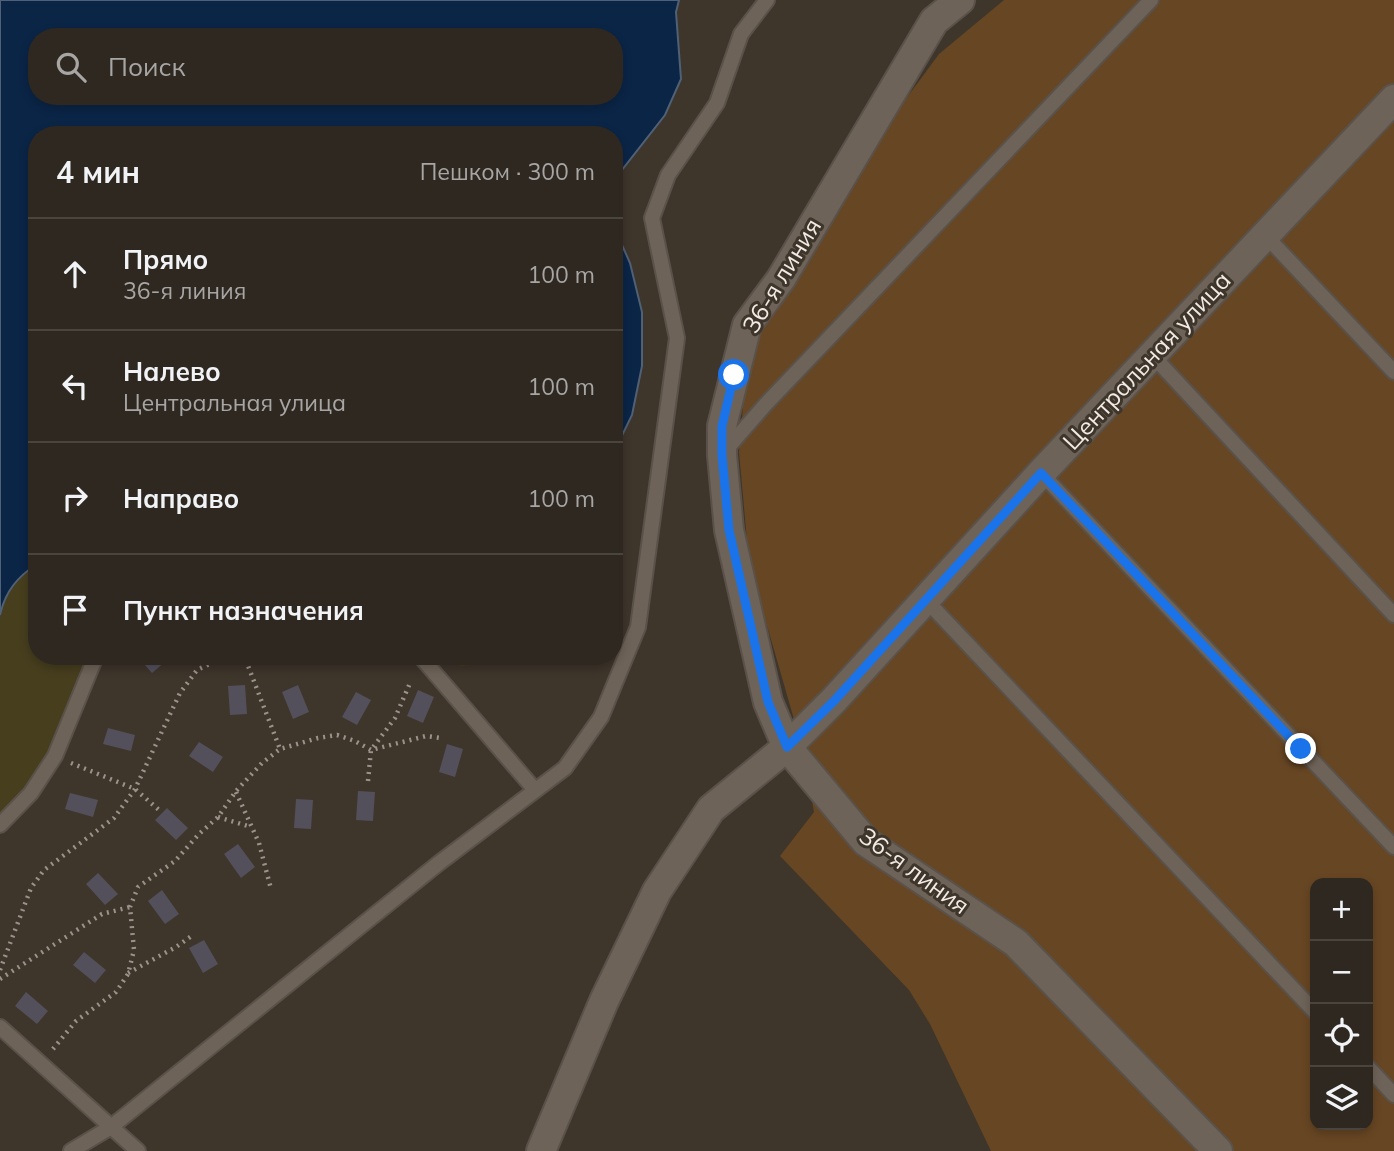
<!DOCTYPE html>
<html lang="ru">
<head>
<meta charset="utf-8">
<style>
	:root { --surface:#2e2820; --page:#363029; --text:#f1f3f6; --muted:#a7a6a5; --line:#49443e }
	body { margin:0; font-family:Mulish,sans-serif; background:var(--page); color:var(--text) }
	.controls { position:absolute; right:21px; bottom:21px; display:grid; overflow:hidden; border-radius:14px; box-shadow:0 4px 10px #0003 }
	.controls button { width:63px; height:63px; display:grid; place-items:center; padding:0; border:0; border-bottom:2px solid var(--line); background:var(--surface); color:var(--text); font:35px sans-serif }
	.stop { position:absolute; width:21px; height:21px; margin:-16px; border:5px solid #1a73e8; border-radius:50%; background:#fff }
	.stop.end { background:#1a73e8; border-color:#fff; box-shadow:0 2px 7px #0008 }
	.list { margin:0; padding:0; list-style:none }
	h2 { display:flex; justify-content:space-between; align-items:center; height:91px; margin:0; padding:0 28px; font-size:30px }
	h2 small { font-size:23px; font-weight:400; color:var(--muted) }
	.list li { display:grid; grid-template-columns:46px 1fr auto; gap:21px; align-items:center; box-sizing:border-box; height:112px; padding:0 28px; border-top:2px solid var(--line) }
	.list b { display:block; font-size:26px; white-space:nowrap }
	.list p { margin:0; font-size:23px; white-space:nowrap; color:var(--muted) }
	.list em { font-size:23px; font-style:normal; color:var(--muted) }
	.icon { flex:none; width:38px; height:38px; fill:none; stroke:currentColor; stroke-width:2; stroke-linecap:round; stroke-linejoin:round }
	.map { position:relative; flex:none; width:1394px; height:1151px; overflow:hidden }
	.search { position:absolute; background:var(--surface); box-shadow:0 4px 10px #0003; left:28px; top:28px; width:595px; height:77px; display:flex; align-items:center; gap:18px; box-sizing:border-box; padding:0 24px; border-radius:28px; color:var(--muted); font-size:26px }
	.panel { position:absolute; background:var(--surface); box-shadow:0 4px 10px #0003; left:28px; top:126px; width:595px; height:539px; border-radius:28px }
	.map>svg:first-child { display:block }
	.green { fill:#674623; fill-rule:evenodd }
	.sand { fill:#473e1e }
	.water { fill:#0b2547; stroke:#506076; stroke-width:2; fill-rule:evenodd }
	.building { fill:#53505c }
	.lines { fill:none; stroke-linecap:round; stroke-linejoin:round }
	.service-casing { stroke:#5a524a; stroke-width:18 }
	.minor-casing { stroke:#5a524a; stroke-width:32 }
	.path { stroke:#9b938b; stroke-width:4.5; stroke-dasharray:2 5; stroke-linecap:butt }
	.service { stroke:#6e6358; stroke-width:14 }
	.minor { stroke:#6e6358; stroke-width:28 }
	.route { stroke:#1a73e8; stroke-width:9 }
	.labels { text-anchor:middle; stroke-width:6; stroke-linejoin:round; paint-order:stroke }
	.street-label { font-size:24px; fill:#f2ebe5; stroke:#3e352b }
</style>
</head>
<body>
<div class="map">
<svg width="1394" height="1151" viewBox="0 0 1394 1151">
	<rect width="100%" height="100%" fill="#3e352b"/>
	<path class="green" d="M1004,0H1394V1151H991L930,1024L909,990L780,856L814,812L804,754L749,563L739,452L745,384L756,329L894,115L939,54ZM1315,883H1368V1125H1315Z"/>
	<path class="sand" d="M37,564V656H96L55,756L0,825V615C5,592 17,577 37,564Z
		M445,656H504L494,663L460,666Z"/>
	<path class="water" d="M0,0H679L676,12L681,79L665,115L614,180V135H37V564C17,577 5,592 0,615ZM37,37H614V96H37Z
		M614,227L630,263L642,312V366L632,415L614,452Z"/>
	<path class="building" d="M137,656H160L165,662L152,673Z
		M245,685L247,714L230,715L228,686Z
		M298,685L309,712L293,719L282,692Z
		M418,690L434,697L423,723L407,716Z
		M356,692L371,700L357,725L342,717Z
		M108,728L135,735L131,751L103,744Z
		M199,742L223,757L213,772L189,756Z
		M447,744L463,749L455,777L439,772Z
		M358,791L375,792L373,821L356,820Z
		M70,793L98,800L93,817L65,809Z
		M296,799L313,800L311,829L294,828Z
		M167,808L188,828L176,840L155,820Z
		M238,844L255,867L241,878L224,854Z
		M98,873L118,894L105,905L86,884Z
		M162,890L179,914L165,924L148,901Z
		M204,940L218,964L203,973L189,948Z
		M84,952L106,970L95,983L73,965Z
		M26,992L48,1011L37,1024L15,1006Z"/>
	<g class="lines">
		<defs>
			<path id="service" d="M1265,235L1394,372
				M1152,355L1394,615
				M724,452L765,405L1151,0
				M1041,473L1394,847
				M925,599L1315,1012
				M420,656L535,790
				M0,825L31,793L55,756L96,656
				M0,1027L138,1151
				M1368,1067L1394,1095
				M71,1151L111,1127L439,863L565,768L601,717L638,627L677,338L652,218L668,175L717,103L741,34L767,0"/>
			<path id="minor" d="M960,0L934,21L781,279L747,325L722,426V455L729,530L768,702L787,747L866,842L1016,943L1218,1151
				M541,1151L604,1001L657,891L711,809L787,747L834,700L1041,473L1394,99"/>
		</defs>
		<use href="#service" class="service-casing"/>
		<use href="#minor" class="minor-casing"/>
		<path class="path" d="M71,763L135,789L159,810
			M368,781L371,750L395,718L410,683
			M236,792L259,843L271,889
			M218,817L251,827
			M0,970L31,888L44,870L114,818L135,789L180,693L197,670L218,660L245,658L280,749
			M128,973L176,947L193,935
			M0,979L102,914L130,907
			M53,1049L76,1021L116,992L128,974L134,950L130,907L138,887L175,861L199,834L218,817L236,791L262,763L280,749L318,738L337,735L355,741L371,750L426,736L440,738"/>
		<use href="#service" class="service"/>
		<use href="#minor" class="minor"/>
	</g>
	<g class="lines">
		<path class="route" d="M734,375L722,426V455L729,530L768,702L787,747L834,701L1041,473L1301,749"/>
	</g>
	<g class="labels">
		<g class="street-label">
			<text transform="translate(782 276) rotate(-59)" y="8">36-я линия</text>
			<text transform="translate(1147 361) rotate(-47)" y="8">Центральная улица</text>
			<text transform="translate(914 871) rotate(36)" y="8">36-я линия</text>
		</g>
	</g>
</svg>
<div class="controls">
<button>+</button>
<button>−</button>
<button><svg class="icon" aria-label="locate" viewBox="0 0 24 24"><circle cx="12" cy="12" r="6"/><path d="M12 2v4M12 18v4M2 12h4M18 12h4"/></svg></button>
<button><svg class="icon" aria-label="layers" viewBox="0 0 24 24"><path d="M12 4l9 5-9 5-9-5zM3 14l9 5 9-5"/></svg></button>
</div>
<div class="stop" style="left:734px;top:375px"></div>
<div class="stop end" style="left:1301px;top:749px"></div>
<div class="search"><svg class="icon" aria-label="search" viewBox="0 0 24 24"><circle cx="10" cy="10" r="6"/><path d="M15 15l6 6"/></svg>Поиск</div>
<section class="panel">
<h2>4 мин<small>Пешком · 300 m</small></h2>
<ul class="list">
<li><svg class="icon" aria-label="ahead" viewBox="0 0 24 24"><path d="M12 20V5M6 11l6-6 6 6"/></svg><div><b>Прямо</b><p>36-я линия</p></div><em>100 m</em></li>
<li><svg class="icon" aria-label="left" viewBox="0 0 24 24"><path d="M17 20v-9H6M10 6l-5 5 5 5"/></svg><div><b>Налево</b><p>Центральная улица</p></div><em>100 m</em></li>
<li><svg class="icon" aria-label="right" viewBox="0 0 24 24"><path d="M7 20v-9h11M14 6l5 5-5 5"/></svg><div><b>Направо</b></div><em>100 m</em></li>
<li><svg class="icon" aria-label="arrive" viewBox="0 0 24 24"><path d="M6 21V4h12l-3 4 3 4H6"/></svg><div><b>Пункт назначения</b></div></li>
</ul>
</section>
</div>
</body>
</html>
